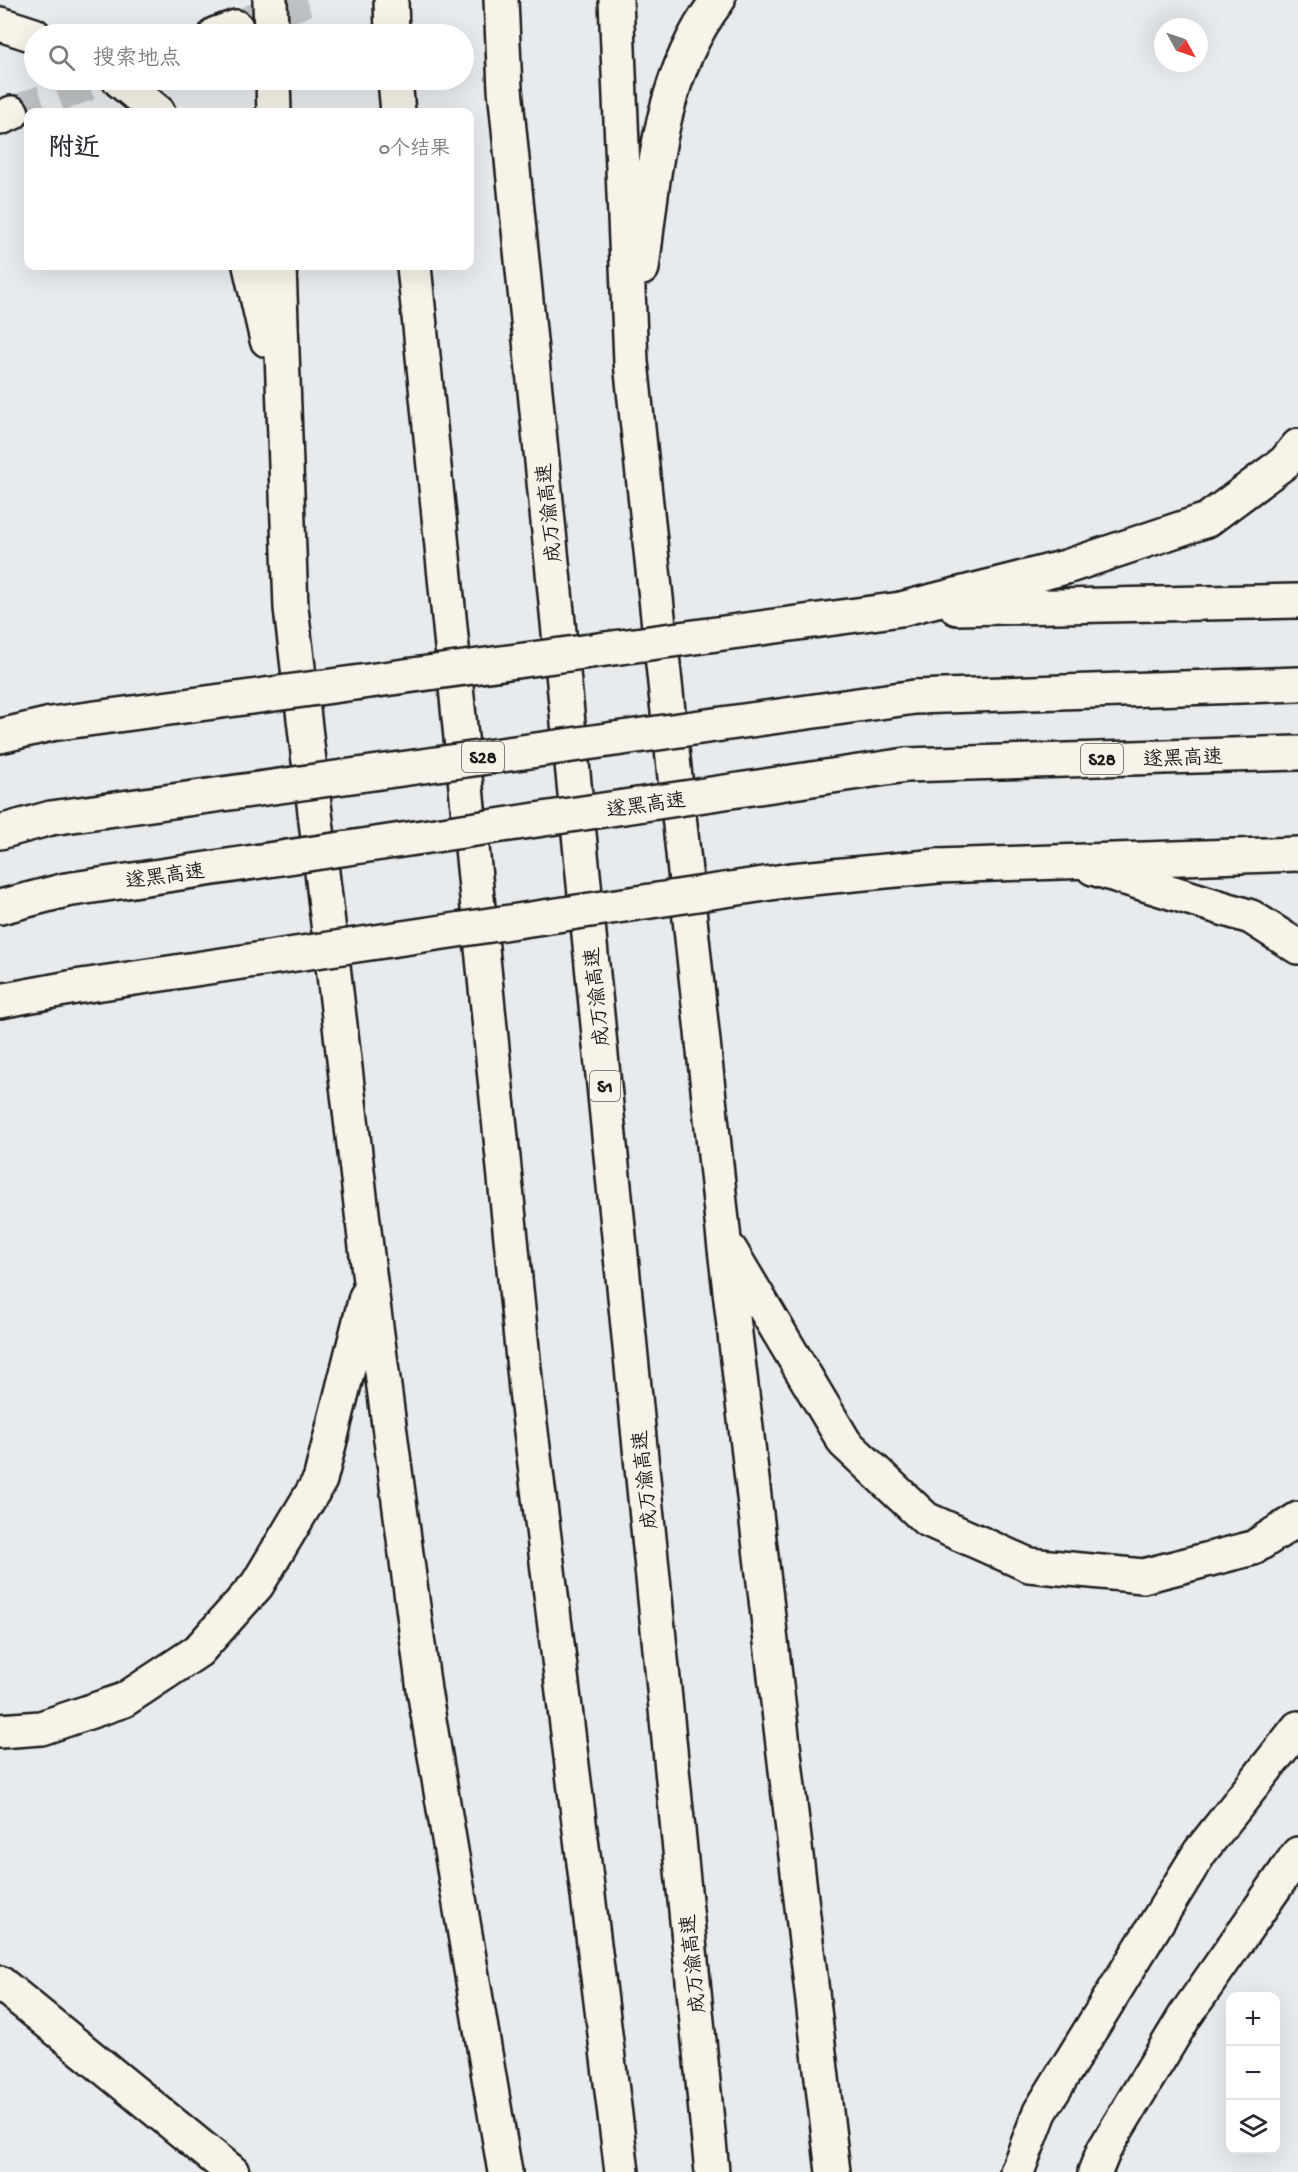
<!DOCTYPE html>
<html lang="zh">
<head>
<meta charset="utf-8">
<style>
	:root { --surface:#fff; --page:#f2f2f3; --text:#2b2b33; --muted:#7c7c81; --line:#e1e1e2 }
	body { margin:0; font-family:"Gochi Hand","LXGW WenKai TC",sans-serif; background:var(--page); color:var(--text) }
	.controls { position:absolute; right:18px; bottom:18px; display:grid; overflow:hidden; border-radius:12px; box-shadow:0 6px 24px #0002 }
	.controls button { width:54px; height:54px; display:grid; place-items:center; padding:0; border:0; border-bottom:2px solid var(--line); background:var(--surface); color:var(--text); font:30px sans-serif }
	.compass { position:absolute; left:1154px; top:18px; width:54px; height:54px; border-radius:50%; background:var(--surface); box-shadow:0 6px 24px #0002; rotate:130deg }
	.list { margin:0; padding:0; list-style:none }
	h2 { display:flex; justify-content:space-between; align-items:center; height:78px; margin:0; padding:0 24px; font-size:26px }
	h2 small { font-size:20px; font-weight:400; color:var(--muted) }
	.icon { flex:none; width:33px; height:33px; fill:none; stroke:currentColor; stroke-width:2; stroke-linecap:round; stroke-linejoin:round }
	.map { position:relative; flex:none; width:1298px; height:2172px; overflow:hidden }
	.search { position:absolute; background:var(--surface); box-shadow:0 6px 24px #0002; left:24px; top:24px; width:450px; height:66px; display:flex; align-items:center; gap:15px; box-sizing:border-box; padding:0 21px; border-radius:33px; color:var(--muted); font-size:22px }
	.panel { position:absolute; background:var(--surface); box-shadow:0 6px 24px #0002; left:24px; top:108px; width:450px; height:162px; border-radius:12px }
	.map>svg:first-child { display:block }
	.lines { fill:none; stroke-linecap:round; stroke-linejoin:round }
	.minor-tunnel { stroke:#bfc2c4; stroke-width:33; stroke-dasharray:33 16; stroke-linecap:butt }
	.minor-casing { stroke:#1c1c1c; stroke-width:38 }
	.motorway-casing { stroke:#1c1c1c; stroke-width:38 }
	.minor { stroke:#f7f3e8; stroke-width:33 }
	.motorway { stroke:#f7f3e8; stroke-width:33 }
	.motorway-bridge-casing { stroke:#1c1c1c; stroke-width:38; stroke-linecap:butt }
	.motorway-bridge { stroke:#f7f3e8; stroke-width:33 }
	.labels { text-anchor:middle; stroke-width:4.5; stroke-linejoin:round; paint-order:stroke }
	.shield { fill:#f7f3e8; stroke:#5e5c59; stroke-width:1.5 }
	.shield-label { font-size:18px; font-weight:bold; fill:#1c1c1c }
	.street-label { font-size:20px; fill:#1c1c1c; stroke:#f7f3e8 }
</style>
</head>
<body>
<div class="map">
<svg width="1298" height="2172" viewBox="0 0 1298 2172">
	<rect width="100%" height="100%" fill="#e8ebee"/>
	<filter id="ink" filterUnits="userSpaceOnUse"><feTurbulence type="fractalNoise" baseFrequency=".0167" numOctaves="2"/><feDisplacementMap in="SourceGraphic" scale="12" xChannelSelector="R" yChannelSelector="G"/><feConvolveMatrix kernelMatrix="1 2 1 2 8 2 1 2 1" color-interpolation-filters="sRGB"/></filter>
	<g filter="url(#ink)">
		<g class="lines">
			<path class="minor-tunnel" d="M236,27L306,0
				M12,113L99,80"/>
			<defs>
				<path id="minor" d="M216,34L236,27
					M0,118L12,113
					M1095,2172L1104,2150L1185,2016L1298,1854"/>
				<path id="motorway" d="M270,0L271,34
					M391,0L392,34
					M501,0L505,89L712,2172
					M616,0L631,362L724,1240L833,2172
					M0,24L34,35
					M119,80L158,112
					M273,80L274,112
					M395,80L398,112
					M250,266L267,340
					M279,266L291,608L370,1281L424,1690L505,2172
					M414,266L527,1399L622,2172
					M642,268C654,175 659,77 718,0
					M957,608L1298,601
					M901,609L1066,567L1207,520L1285,462L1298,446
					M915,697L1298,684
					M0,736L51,724
					M906,765L1298,753
					M0,832L51,818
					M938,866L1298,854
					M1093,868L1251,917L1298,947
					M0,907L66,890
					M0,1001L75,987
					M730,1250L845,1443L926,1519L1029,1565L1143,1576L1253,1548L1298,1519
					M0,1731L41,1728L124,1700L198,1651L257,1585L320,1480L366,1297
					M0,1983L232,2172
					M1017,2172L1040,2112L1200,1852L1298,1728"/>
			</defs>
			<use href="#minor" class="minor-casing"/>
			<use href="#motorway" class="motorway-casing"/>
			<use href="#minor" class="minor"/>
			<use href="#motorway" class="motorway"/>
			<defs>
				<path id="motorway-bridge" d="M51,724L901,609
					M51,818L915,697
					M66,890L906,765
					M75,987L791,880L938,866"/>
			</defs>
			<use href="#motorway-bridge" class="motorway-bridge-casing"/>
			<use href="#motorway-bridge" class="motorway-bridge"/>
		</g>
	</g>
	<g class="labels">
		<g class="shield">
			<rect x="462" y="742" width="42" height="30" rx="4.5"/>
			<rect x="1081" y="744" width="42" height="30" rx="4.5"/>
			<rect x="590" y="1071" width="30" height="30" rx="4.5"/>
		</g>
		<g class="shield-label">
			<text x="483" y="763">S28</text>
			<text x="1102" y="765">S28</text>
			<text x="605" y="1092">S1</text>
		</g>
		<g class="street-label">
			<text transform="translate(548 513) rotate(-96)" y="7">成万渝高速</text>
			<text transform="translate(1183 757) rotate(-2)" y="7">遂黑高速</text>
			<text transform="translate(646 804) rotate(-8)" y="7">遂黑高速</text>
			<text transform="translate(165 875) rotate(-8)" y="7">遂黑高速</text>
			<text transform="translate(596 997) rotate(-96)" y="7">成万渝高速</text>
			<text transform="translate(644 1480) rotate(-96)" y="7">成万渝高速</text>
			<text transform="translate(692 1964) rotate(-96)" y="7">成万渝高速</text>
		</g>
	</g>
</svg>
<div class="controls">
<button>+</button>
<button>−</button>
<button><svg class="icon" aria-label="layers" viewBox="0 0 24 24"><path d="M12 4l9 5-9 5-9-5zM3 14l9 5 9-5"/></svg></button>
</div>
<svg class="compass" viewBox="-18 -18 36 36"><path d="M0-13l5 13h-10z" fill="#e53935"/><path d="M0 13l5-13h-10z" fill="#7c7c81"/></svg>
<div class="search"><svg class="icon" aria-label="search" viewBox="0 0 24 24"><circle cx="10" cy="10" r="6"/><path d="M15 15l6 6"/></svg>搜索地点</div>
<section class="panel">
<h2>附近<small>0个结果</small></h2>
<ul class="list">
</ul>
</section>
</div>
</body>
</html>
